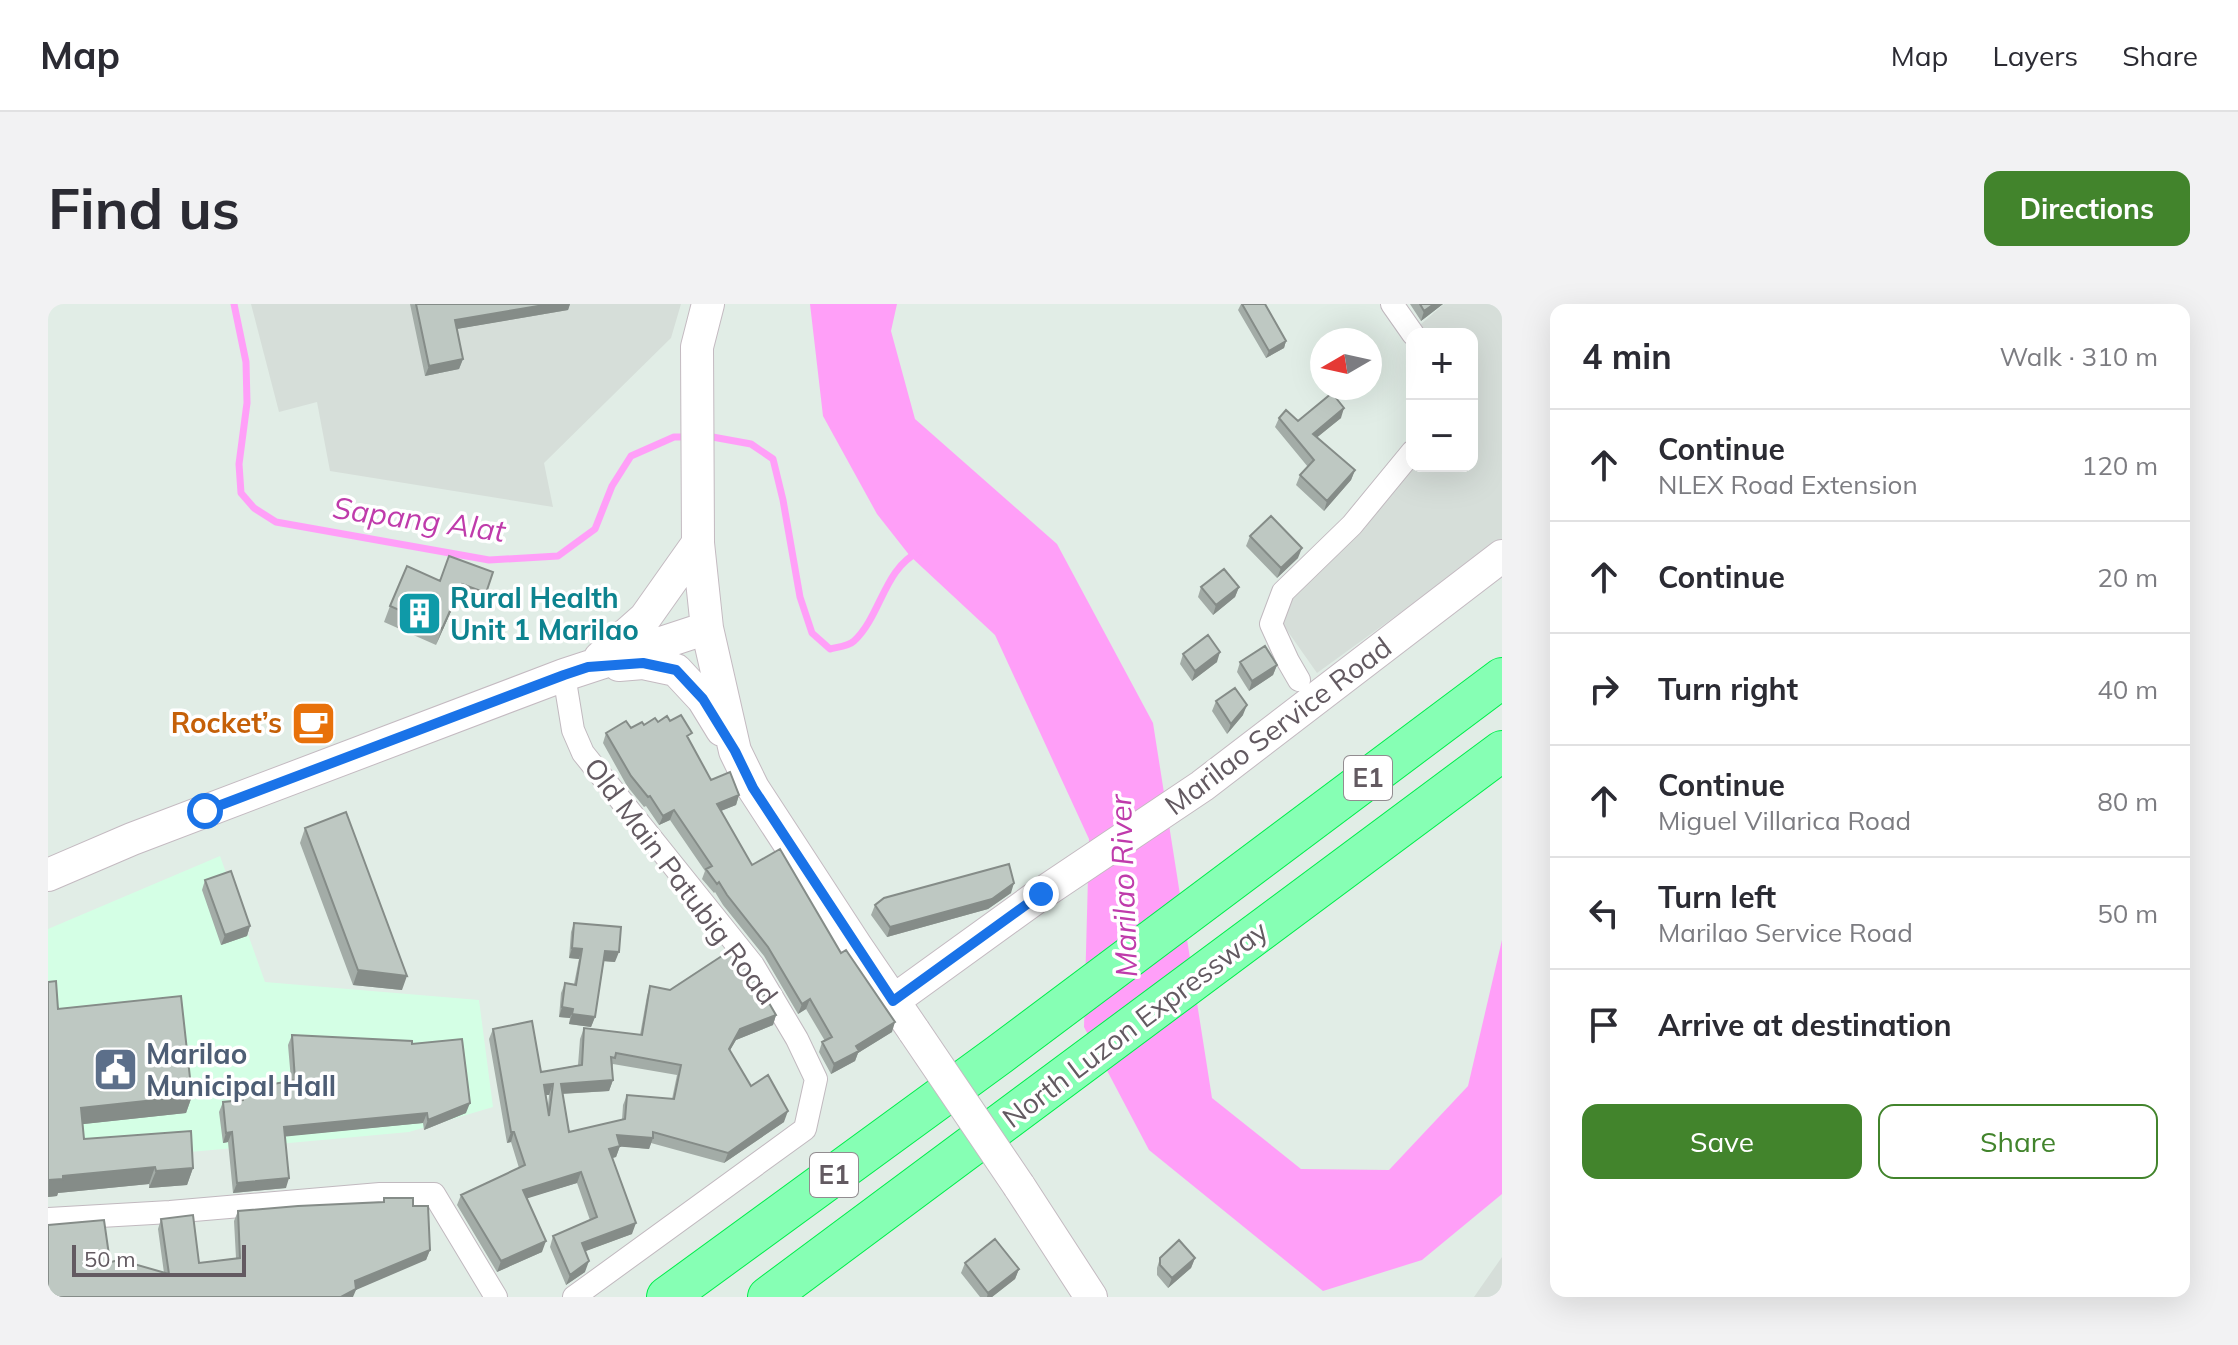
<!DOCTYPE html>
<html lang="en">
<head>
<meta charset="utf-8">
<style>
	:root { --surface:#fff; --page:#f2f2f3; --text:#2b2b33; --muted:#7c7c81; --line:#e1e1e2; --accent:#42842c }
	body { margin:0; font-family:Mulish,sans-serif; background:var(--page); color:var(--text) }
	.controls { position:absolute; right:24px; top:24px; display:grid; overflow:hidden; border-radius:16px; box-shadow:0 8px 32px #0002 }
	.controls button { width:72px; height:72px; display:grid; place-items:center; padding:0; border:0; border-bottom:2px solid var(--line); background:var(--surface); color:var(--text); font:40px sans-serif }
	.compass { position:absolute; left:1262px; top:24px; width:72px; height:72px; border-radius:50%; background:var(--surface); box-shadow:0 8px 32px #0002; rotate:261deg }
	.scale { position:absolute; left:24px; bottom:20px; width:174px; box-sizing:border-box; padding-left:8px; border:4px solid #635a61; border-top:0; font-size:22px; line-height:28px; white-space:nowrap; color:#635a61; -webkit-text-stroke:6px #fff; paint-order:stroke }
	.stop { position:absolute; width:24px; height:24px; margin:-18px; border:6px solid #1a73e8; border-radius:50%; background:#fff }
	.stop.end { background:#1a73e8; border-color:#fff; box-shadow:0 2px 8px #0008 }
	.list { margin:0; padding:0; list-style:none }
	h2 { display:flex; justify-content:space-between; align-items:center; height:104px; margin:0; padding:0 32px; font-size:34px }
	h2 small { font-size:26px; font-weight:400; color:var(--muted) }
	.list li { display:grid; grid-template-columns:52px 1fr auto; gap:24px; align-items:center; box-sizing:border-box; height:112px; padding:0 32px; border-top:2px solid var(--line) }
	.list b { display:block; font-size:30px; white-space:nowrap }
	.list p { margin:0; font-size:26px; white-space:nowrap; color:var(--muted) }
	.list em { font-size:26px; font-style:normal; color:var(--muted) }
	.actions { display:flex; gap:16px; padding:24px 32px }
	.actions a { flex:1; padding:18px 0; border:2px solid var(--accent); border-radius:16px; text-align:center; font-size:28px; color:var(--accent) }
	.actions .main { background:var(--accent); color:#fff }
	.icon { flex:none; width:44px; height:44px; fill:none; stroke:currentColor; stroke-width:2; stroke-linecap:round; stroke-linejoin:round }
	.map { position:relative; flex:none; width:1454px; height:993px; overflow:hidden; border-radius:16px }
	header { display:flex; align-items:center; gap:48px; box-sizing:border-box; height:112px; padding:0 40px; background:var(--surface); border-bottom:2px solid var(--line) }
	header strong { font-size:38px }
	nav { display:flex; gap:44px; margin-inline-start:auto; font-size:28px }
	.intro { display:flex; align-items:center; justify-content:space-between; box-sizing:border-box; height:192px; padding:0 48px }
	h1 { margin:0; font-size:56px }
	.button { padding:20px 36px; border-radius:16px; background:var(--accent); color:#fff; font-size:28px; font-weight:700 }
	main { display:flex; gap:48px; padding:0 48px }
	aside { flex:1; background:var(--surface); border-radius:16px; box-shadow:0 8px 32px #0002 }
	.map>svg:first-child { display:block }
	.commercial { fill:#d4ffe5 }
	.industrial { fill:#d6ded9 }
	.water { fill:#ff9ff8 }
	.lines { fill:none; stroke-linecap:round; stroke-linejoin:round }
	.stream { stroke:#ff9ff8; stroke-width:7 }
	.street-casing { stroke:#c1b9bf; stroke-width:24 }
	.secondary-casing { stroke:#c4bac1; stroke-width:34 }
	.highway-casing { stroke:#00ee4c; stroke-width:42 }
	.street { stroke:#fff; stroke-width:22 }
	.secondary { stroke:#fff; stroke-width:32 }
	.highway { stroke:#86ffb4; stroke-width:40 }
	.secondary-bridge-casing { stroke:#c4bac1; stroke-width:34; stroke-linecap:butt }
	.secondary-bridge { stroke:#fff; stroke-width:32 }
	.wall { fill:#a3aca7; fill-rule:evenodd }
	.shaded-wall { fill:#858c88 }
	.building { fill:#bec8c2; stroke:#858c88; stroke-width:2; fill-rule:evenodd }
	.route { stroke:#1a73e8; stroke-width:10 }
	.labels { text-anchor:middle; stroke-width:7; stroke-linejoin:round; paint-order:stroke }
	.shield { fill:#fff; stroke:#928c90; stroke-width:2 }
	.shield-label { font-size:26px; font-weight:bold; fill:#635a61 }
	.culture-label { font-size:28px; font-weight:bold; fill:#0d838f; stroke:#fff; text-anchor:start }
	.food-label { font-size:28px; font-weight:bold; fill:#c56008; stroke:#fff; text-anchor:end }
	.street-label { font-size:28px; fill:#635a61; stroke:#fff }
	.service-label { font-size:28px; font-weight:bold; fill:#4e5e75; stroke:#fff; text-anchor:start }
	.water-label { font-size:30px; font-style:italic; fill:#bf3bab; stroke:#fff }
</style>
</head>
<body>
<header>
<strong>Map</strong>
<nav><a>Map</a><a>Layers</a><a>Share</a></nav>
</header>
<div class="intro"><h1>Find us</h1><a class="button">Directions</a></div>
<main>
<div class="map">
<svg width="1454" height="993" viewBox="0 0 1454 993">
	<rect width="100%" height="100%" fill="#e1ede6"/>
	<path class="commercial" d="M172,552L217,678L431,696L445,803L361,828L0,861V625Z"/>
	<path class="industrial" d="M203,0H633L623,34L496,159L505,203L282,167L269,98L231,108Z
		M1396,0H1454V235L1269,369L1224,305L1364,162H1424V30H1365L1364,28Z
		M1454,953V993H1426Z"/>
	<path class="water" d="M762,0H849L843,27L867,115L1009,240L1105,419L1164,794L1253,865L1341,866L1420,782L1454,636V890L1374,956L1275,987L1101,846L1036,723L1041,535L947,331L862,252L829,210L775,112Z"/>
	<g class="lines">
		<path class="stream" d="M186,0L198,58L199,99L191,160L193,189L206,204L228,218L441,256L510,252L547,225L564,182L583,152L626,133H643
			M659,132L703,140L725,155L735,196L752,293L764,329L782,345C790,343 801,342 806,337C833,312 836,264 871,248"/>
		<defs>
			<path id="street" d="M1344,0L1365,30
				M516,371L525,426L535,449L705,661L749,735L768,775L757,825L526,993
				M1251,376L1240,357L1223,320L1235,288L1304,221L1364,148
				M0,915L122,908L332,890H386L448,993"/>
			<path id="secondary" d="M660,0L649,43L650,239L659,324L687,447L705,484L808,642L866,727
				M552,354L597,314L650,239
				M571,361L595,359L628,366L655,395L674,426
				M0,571L84,535L516,371L659,324
				M845,697L993,590L1154,482L1454,252
				M971,882L1043,993"/>
			<path id="highway" d="M619,993L952,750L1454,374
				M720,993L1454,447"/>
		</defs>
		<use href="#street" class="street-casing"/>
		<use href="#secondary" class="secondary-casing"/>
		<use href="#highway" class="highway-casing"/>
		<use href="#street" class="street"/>
		<use href="#secondary" class="secondary"/>
		<use href="#highway" class="highway"/>
		<defs>
			<path id="secondary-bridge" d="M866,727L971,882"/>
		</defs>
		<use href="#secondary-bridge" class="secondary-bridge-casing"/>
		<use href="#secondary-bridge" class="secondary-bridge"/>
	</g>
	<path class="wall" d="M362,0H522L520,6L408,25L415,55L411,65L377,72Z
		M1193,0H1217L1238,37L1236,44L1218,54L1190,6Z
		M1362,0H1395L1373,17Z
		M1231,114L1250,117L1293,114L1269,133L1307,166L1303,176L1276,207L1248,181L1252,171L1260,163L1227,123Z
		M1202,232L1250,254L1229,274L1198,242Z
		M445,268L432,305L408,296L388,341L336,318L342,302L392,277Z
		M1153,283H1191L1187,293L1165,311L1150,293Z
		M1135,350L1169,358L1144,377L1132,360Z
		M1192,358L1229,361L1225,371L1201,387L1189,368Z
		M1168,397L1195,411L1179,430L1164,407Z
		M622,417L641,436L663,476L691,491L688,501L673,507L704,561L793,649L844,728L810,749L807,757L783,770L771,748L774,738L777,737L758,705L750,710L716,652L675,601L667,588L666,589L654,575L657,567L622,516L611,521L598,502L596,503L579,482L555,439L558,429L610,418Z
		M257,524L354,686L305,681L252,539Z
		M157,576L202,622L199,632L173,641L154,586Z
		M963,589L940,605L839,633L823,611L827,601Z
		M526,619L567,658L556,657L547,713L543,723L521,720L522,714L511,713L513,689L517,679L526,680L531,655L521,654L523,628Z
		M0,678L10,705L144,792L138,809L35,820L36,835L145,864L139,881L101,884V880L10,889L9,892L0,893Z
		M602,682L728,711L725,721L688,736L682,746L703,782L736,818L676,859L603,839L601,845L572,842L568,853L564,854L584,930L537,947V968L518,981L502,943L505,932L542,916L529,879L478,894L494,948L449,968L409,901L413,891L471,864L463,838L459,839L441,735L445,725L493,768L530,761L532,735L536,724L592,731L599,692ZM565,760L629,771L624,795L579,791L575,801L574,816L521,828L514,790L561,787L565,776L564,764ZM498,791H501L500,803Z
		M244,731L364,740L418,809L376,826L375,819L237,832L238,884L185,889L180,838L175,839L171,808L175,798L190,797L194,786L243,776L240,741Z
		M336,894L365,902L382,946L378,956L0,993L62,958L116,969L110,925L113,915L151,959L188,954L186,917L190,907L335,898Z
		M1112,954H1147L1143,964L1120,984L1109,971V964Z
		M917,959L971,965L967,975L944,993H932L913,969Z"/>
	<path class="shaded-wall" d="M502,0H522L520,6L403,26L407,16Z
		M1386,0H1395L1373,17L1376,7Z
		M1238,37L1236,44L1218,54L1221,47Z
		M415,55L411,65L377,72L381,62Z
		M1296,104L1293,114L1261,140L1265,130Z
		M1307,166L1303,176L1276,207L1279,197Z
		M1254,244L1250,254L1229,274L1233,264Z
		M414,280L408,296L388,341L394,325Z
		M1191,283L1187,293L1165,311L1168,301Z
		M1172,348L1169,358L1144,377L1147,367Z
		M1229,361L1225,371L1201,387L1204,377Z
		M1199,401L1195,411L1179,430L1183,420Z
		M691,491L688,501L665,510L669,500Z
		M626,506L622,516L611,521L615,512Z
		M966,579L963,589L940,605L839,633L842,623Z
		M202,622L199,632L173,641L177,631Z
		M524,644L534,645L531,655L521,654Z
		M557,647L571,648L567,658L554,657Z
		M310,666L359,672L354,686L305,681Z
		M762,695L758,705L750,710L754,700Z
		M514,703L525,705L522,714L511,713Z
		M524,710L547,713L543,723L521,720Z
		M728,711L725,721L688,736L677,755L681,745L692,725Z
		M847,718L844,728L810,749L807,757L783,770L786,760L808,742Z
		M565,776L561,787L509,790L513,780Z
		M505,780L501,791H492L496,781Z
		M144,792L138,809L27,821L33,804Z
		M422,799L418,809L376,826L380,816Z
		M740,807L736,818L676,859L680,849Z
		M379,809L375,819L233,833L236,823Z
		M184,828L180,838L175,839L178,829Z
		M463,828H466L463,838L459,839Z
		M569,831L605,834L601,845L565,842Z
		M572,842L568,853L557,856L561,845Z
		M107,863L101,880L10,889L9,892L0,893V876L15,872Z
		M145,864L139,881L101,884L108,867Z
		M533,868L529,879L471,897L475,886Z
		M241,874L238,884L185,889L189,879Z
		M588,919L584,930L530,950L534,939Z
		M498,937L494,948L449,968L453,957Z
		M382,946L378,956L308,986L305,993H293L307,977Z
		M1147,954L1143,964L1120,984L1124,974Z
		M541,957L537,968L518,981L522,971Z
		M971,965L967,975L944,993H939L940,989Z"/>
	<path class="building" d="M368,0H502L407,16L415,55L381,62Z
		M1194,0H1217L1238,37L1221,47Z
		M1372,0H1386L1376,7Z
		M1284,89L1296,104L1265,130L1307,166L1279,197L1252,171L1266,156L1231,114L1238,106L1250,117Z
		M1223,212L1254,244L1233,264L1202,232Z
		M401,252L445,268L438,289L414,280L394,325L342,302L359,262L392,277Z
		M1176,265L1191,283L1168,301L1153,283Z
		M1160,331L1172,348L1147,367L1135,350Z
		M1217,342L1229,361L1204,377L1192,358Z
		M1187,384L1199,401L1183,420L1168,397Z
		M633,411L644,429L639,432L663,476L682,468L691,491L669,500L704,561L732,545L793,649L798,646L847,718L808,742L811,747L786,760L774,738L784,733L762,695L754,700L720,643L679,591L671,578L669,580L658,565L664,562L626,506L615,512L602,492L600,493L583,472L558,429L578,417L583,424L594,418L596,421L607,414L610,418L619,412L622,417Z
		M298,508L359,672L310,666L257,524Z
		M961,560L966,579L944,595L842,623L827,601L836,594Z
		M183,567L202,622L177,631L157,576Z
		M526,619L573,623L571,648L557,647L547,713L524,710L525,705L514,703L517,679L528,681L534,645L524,644Z
		M686,644L697,658L728,711L692,725L681,745L703,782L720,771L740,807L680,849L605,828V834L569,831L572,842L561,845L588,919L534,939L541,957L522,971L505,932L549,913L533,868L475,886L498,937L453,957L413,891L477,861L466,828H463L445,725L484,717L493,768L534,761L536,724L594,731L602,682L622,686ZM568,749L633,761L626,795L579,791L577,815L521,828L513,780L565,776L563,753L567,754ZM505,780L501,812L496,781Z
		M8,677L10,705L133,692L144,792L33,804L36,835L143,827L145,864L108,867L107,863L15,872V875L0,876V678Z
		M244,731L364,737V740L414,735L422,799L380,816L379,809L236,823L241,874L189,879L184,828L178,829L175,798L195,796L194,786L247,776Z
		M336,894H365V902H380L382,946L307,977L308,985L293,993H0V921L56,916L62,958L72,956L121,970L113,915L145,911L151,959L192,954L190,907L250,902L336,898Z
		M947,935L971,965L940,989L917,959Z
		M1131,936L1147,954L1124,974L1112,961V954Z"/>
	<g class="lines">
		<path class="route" d="M157,507L516,371L540,363L595,359L628,366L655,395L687,447L705,484L845,697L993,590"/>
	</g>
	<defs>
		<symbol id="building-square" viewBox="-11 -11 22 22"><rect x="-9" y="-9" width="18" height="18" rx="4" fill="#0f9aa8" stroke="#fff"/><path d="M-4-6H4V6H1V3H-1V6H-4ZM-2.5-4.3h1.7v1.8h-1.7ZM.8-4.3h1.7v1.8H.8ZM-2.5-1h1.7V.8h-1.7ZM.8-1h1.7V.8H.8Z" fill="#fff"/></symbol>
		<symbol id="cafe-square" viewBox="-11 -11 22 22"><rect x="-9" y="-9" width="18" height="18" rx="4" fill="#e8710a" stroke="#fff"/><path d="M-5.5-4.5H6V0H3Q3 3.5 0 3.5H-2.5Q-5.5 3.5-5.5 0ZM3-3.2v2h1.7v-2ZM-6 4.5H4V6H-6Z" fill="#fff"/></symbol>
		<symbol id="civic-square" viewBox="-11 -11 22 22"><rect x="-9" y="-9" width="18" height="18" rx="4" fill="#5c6f8a" stroke="#fff"/><path d="M-.6-6.5H3V-4.5H.6V-3L4-1V1h2V6H-6V1h2V-1L-.6-3ZM-1.2 2.5V6h2.4V2.5Z" fill="#fff"/></symbol>
	</defs>
	<g fill-rule="evenodd">
		<use href="#building-square" x="346" y="284" width="51" height="51"/>
		<use href="#cafe-square" x="240" y="394" width="51" height="51"/>
		<use href="#civic-square" x="42" y="740" width="51" height="51"/>
	</g>
	<g class="labels">
		<g class="shield">
			<rect x="1296" y="452" width="48" height="44" rx="6"/>
			<rect x="762" y="849" width="48" height="44" rx="6"/>
		</g>
		<g class="shield-label">
			<text x="1320" y="483">E1</text>
			<text x="786" y="880">E1</text>
		</g>
		<g class="culture-label">
			<text x="402" y="304">Rural Health<tspan x="402" dy="32">Unit 1 Marilao</tspan></text>
		</g>
		<g class="food-label">
			<text x="234" y="429">Rocket’s</text>
		</g>
		<g class="street-label">
			<text transform="translate(1230 422) rotate(-37)" y="10">Marilao Service Road</text>
			<text transform="translate(633 577) rotate(53)" y="10">Old Main Patubig Road</text>
			<text transform="translate(1087 720) rotate(-37)" y="10">North Luzon Expressway</text>
		</g>
		<g class="service-label">
			<text x="98" y="760">Marilao<tspan x="98" dy="32">Municipal Hall</tspan></text>
		</g>
		<g class="water-label">
			<text transform="translate(371 216) rotate(8)" y="10">Sapang Alat</text>
			<text transform="translate(1076 582) rotate(-92)" y="10">Marilao River</text>
		</g>
	</g>
</svg>
<div class="controls">
<button>+</button>
<button>−</button>
</div>
<svg class="compass" viewBox="-18 -18 36 36"><path d="M0-13l5 13h-10z" fill="#e53935"/><path d="M0 13l5-13h-10z" fill="#7c7c81"/></svg>
<div class="scale">50 m</div>
<div class="stop" style="left:157px;top:507px"></div>
<div class="stop end" style="left:993px;top:590px"></div>
</div>
<aside>
<h2>4 min<small>Walk · 310 m</small></h2>
<ul class="list">
<li><svg class="icon" aria-label="ahead" viewBox="0 0 24 24"><path d="M12 20V5M6 11l6-6 6 6"/></svg><div><b>Continue</b><p>NLEX Road Extension</p></div><em>120 m</em></li>
<li><svg class="icon" aria-label="ahead" viewBox="0 0 24 24"><path d="M12 20V5M6 11l6-6 6 6"/></svg><div><b>Continue</b></div><em>20 m</em></li>
<li><svg class="icon" aria-label="right" viewBox="0 0 24 24"><path d="M7 20v-9h11M14 6l5 5-5 5"/></svg><div><b>Turn right</b></div><em>40 m</em></li>
<li><svg class="icon" aria-label="ahead" viewBox="0 0 24 24"><path d="M12 20V5M6 11l6-6 6 6"/></svg><div><b>Continue</b><p>Miguel Villarica Road</p></div><em>80 m</em></li>
<li><svg class="icon" aria-label="left" viewBox="0 0 24 24"><path d="M17 20v-9H6M10 6l-5 5 5 5"/></svg><div><b>Turn left</b><p>Marilao Service Road</p></div><em>50 m</em></li>
<li><svg class="icon" aria-label="arrive" viewBox="0 0 24 24"><path d="M6 21V4h12l-3 4 3 4H6"/></svg><div><b>Arrive at destination</b></div></li>
</ul>
<div class="actions"><a class="main">Save</a><a>Share</a></div>
</aside>
</main>
</body>
</html>
